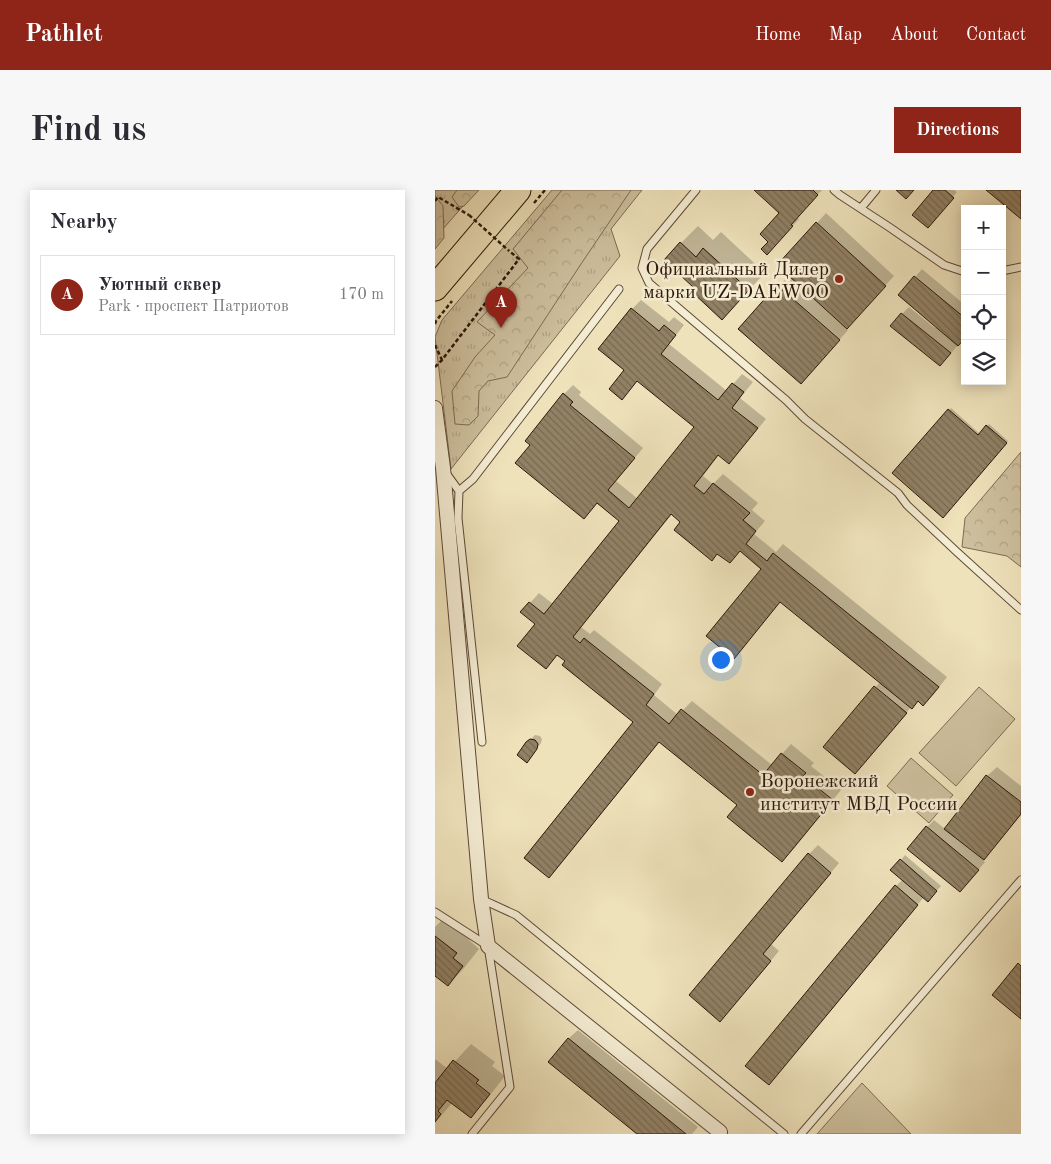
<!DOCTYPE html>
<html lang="en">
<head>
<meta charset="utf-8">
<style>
	:root { --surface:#fff; --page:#f7f7f7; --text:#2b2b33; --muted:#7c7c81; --line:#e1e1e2; --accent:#8f2418 }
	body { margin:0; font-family:"Old Standard TT",serif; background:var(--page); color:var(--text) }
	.controls { position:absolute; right:15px; top:15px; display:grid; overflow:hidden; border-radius:0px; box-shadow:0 2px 12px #0003 }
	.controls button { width:45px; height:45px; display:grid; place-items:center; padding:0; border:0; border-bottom:1px solid var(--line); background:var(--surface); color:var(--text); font:25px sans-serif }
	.you { position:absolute; left:285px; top:469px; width:18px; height:18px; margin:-12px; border:4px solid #fff; border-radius:50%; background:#1a73e8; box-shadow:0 0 0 8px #1a73e833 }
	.badge { display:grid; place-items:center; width:32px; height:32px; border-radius:50%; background:var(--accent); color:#fff; font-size:16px; font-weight:700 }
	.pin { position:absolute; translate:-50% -41px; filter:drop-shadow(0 1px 2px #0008) }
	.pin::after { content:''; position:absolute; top:26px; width:18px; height:15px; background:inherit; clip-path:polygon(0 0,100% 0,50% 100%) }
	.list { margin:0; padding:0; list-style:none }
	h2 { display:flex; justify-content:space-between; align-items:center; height:65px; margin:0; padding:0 20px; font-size:21px }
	h2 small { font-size:16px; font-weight:400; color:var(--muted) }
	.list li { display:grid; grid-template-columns:32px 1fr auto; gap:15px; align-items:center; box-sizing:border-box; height:80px; margin:0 10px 10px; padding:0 10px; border:1px solid var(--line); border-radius:0px }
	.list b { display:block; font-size:19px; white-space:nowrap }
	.list p { margin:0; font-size:16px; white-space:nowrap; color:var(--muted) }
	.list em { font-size:16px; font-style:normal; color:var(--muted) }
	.icon { flex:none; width:28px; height:28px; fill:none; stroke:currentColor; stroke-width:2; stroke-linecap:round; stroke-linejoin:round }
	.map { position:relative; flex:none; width:586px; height:944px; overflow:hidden; border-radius:0px }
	header { display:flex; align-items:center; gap:30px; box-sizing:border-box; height:70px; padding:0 25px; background:var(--accent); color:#fff }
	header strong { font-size:24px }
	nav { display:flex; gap:28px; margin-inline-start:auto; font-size:18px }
	.intro { display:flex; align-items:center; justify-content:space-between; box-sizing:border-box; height:120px; padding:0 30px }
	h1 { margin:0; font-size:35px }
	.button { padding:12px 22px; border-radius:0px; background:var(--accent); color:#fff; font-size:18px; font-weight:700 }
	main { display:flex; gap:30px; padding:0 30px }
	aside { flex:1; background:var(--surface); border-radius:0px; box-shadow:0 2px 12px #0003 }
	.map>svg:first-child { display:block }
	.grass { fill:url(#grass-tufts); stroke:#7d6b52 }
	.forest { fill:url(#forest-crowns); stroke:#7d6b52 }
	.garden { fill:#cdbf9d; stroke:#7d6b52 }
	.shadow { fill:#0003 }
	.building { fill:url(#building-back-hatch); stroke:#2d1708 }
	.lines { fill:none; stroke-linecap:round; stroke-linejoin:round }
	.lane-casing { stroke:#5d4a35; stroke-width:9 }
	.street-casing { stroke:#5d4a35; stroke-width:16 }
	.highway-casing { stroke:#2d1708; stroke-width:27 }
	.path { stroke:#2d1708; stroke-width:2.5; stroke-dasharray:4 2.5; stroke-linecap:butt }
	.lane { stroke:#f4ecd3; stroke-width:7 }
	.street { stroke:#f4ecd3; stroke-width:14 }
	.highway { stroke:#eee2bb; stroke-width:25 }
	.path-bridge { stroke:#2d1708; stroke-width:2.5; stroke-dasharray:4 2.5; stroke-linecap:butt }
	.poi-dot { fill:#8f2418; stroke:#f4ecd3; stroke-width:2 }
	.labels { text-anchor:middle; stroke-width:5; stroke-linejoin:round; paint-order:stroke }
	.poi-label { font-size:20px; fill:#2d1708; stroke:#f4ecd3; text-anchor:end }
</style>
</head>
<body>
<header>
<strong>Pathlet</strong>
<nav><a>Home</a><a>Map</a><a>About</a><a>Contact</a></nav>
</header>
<div class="intro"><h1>Find us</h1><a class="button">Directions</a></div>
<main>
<aside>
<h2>Nearby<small></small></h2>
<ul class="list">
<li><span class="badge">A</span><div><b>Уютный сквер</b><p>Park · проспект Патриотов</p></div><em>170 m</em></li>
</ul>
</aside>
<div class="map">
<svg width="586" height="944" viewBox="0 0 586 944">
	<defs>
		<pattern id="grass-tufts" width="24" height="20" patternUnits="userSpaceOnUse" patternTransform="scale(1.25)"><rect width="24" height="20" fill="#cdbf9d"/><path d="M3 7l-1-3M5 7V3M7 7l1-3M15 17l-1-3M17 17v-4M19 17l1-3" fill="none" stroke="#b0a386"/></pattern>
		<pattern id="forest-crowns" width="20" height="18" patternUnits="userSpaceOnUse" patternTransform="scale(1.25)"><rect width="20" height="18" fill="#cdbf9d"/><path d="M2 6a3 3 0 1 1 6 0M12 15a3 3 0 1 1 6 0" fill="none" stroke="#b0a386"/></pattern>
		<pattern id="building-back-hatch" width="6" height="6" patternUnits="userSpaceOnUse" patternTransform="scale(1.25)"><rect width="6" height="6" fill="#918165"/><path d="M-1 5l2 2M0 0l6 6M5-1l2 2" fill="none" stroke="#776951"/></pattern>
	</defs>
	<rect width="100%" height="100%" fill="#eee2bb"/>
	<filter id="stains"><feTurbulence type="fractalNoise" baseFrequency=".004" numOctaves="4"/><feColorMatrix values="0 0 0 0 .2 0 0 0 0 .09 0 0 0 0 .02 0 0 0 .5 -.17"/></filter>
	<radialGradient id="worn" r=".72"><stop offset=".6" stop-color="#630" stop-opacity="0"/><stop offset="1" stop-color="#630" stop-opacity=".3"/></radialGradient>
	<path class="grass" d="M0,0H42L0,48Z
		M117,0H207L176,39L185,66L16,279L0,147L7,130Z"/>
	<path class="forest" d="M22,0H44L29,16L24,17L17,7Z
		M127,0H196L146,74L72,187L53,191L44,201L43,226L34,235L20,234L17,201L40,167L60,145L42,132L93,78L78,59Z
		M0,6L8,16L9,48L0,59Z
		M586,262V377L572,366L527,357L530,328Z"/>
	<path class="garden" d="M544,497L580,529L521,596L484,563Z
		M476,568L518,605L494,633L452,596Z
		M427,893L476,944H382Z"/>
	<path class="shadow" d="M321,0H387L362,27L364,29L339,56L335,52L346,23Z
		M500,0H519L522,2L497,32Z
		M391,23L459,86L411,138L413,140L375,183L305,139L354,85L382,33Z
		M263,36L278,50L286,42L330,83L287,128L259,97L246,53Z
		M487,79L530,115V147L512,168L467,124L474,117L500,138L502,136L465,105Z
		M206,110L234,132L239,127L249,135L234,154L292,201L307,184L318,192L305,208L331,229L303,263L294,272L284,265L268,286L278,294L288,284L323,313L317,320L330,331L319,344L341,362L348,354L512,487L498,505L488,514L483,510L477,516L430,573L420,583L390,557L445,492L346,411L308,458L328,378L305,360L247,332L237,324L146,437L155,444L159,440L227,494L219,505L243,525L257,511L337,575L356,554L379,573L376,576L406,600L357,661L347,670L304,615L225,551L123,677L114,686L200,532L123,464L111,477L101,433L95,413L104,403L118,414L186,330L163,312L149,328L96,255L129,204L138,195L146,202L144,205L208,258L181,291L203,309L261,237L203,190L187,208L191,180L197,119Z
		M516,218L545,244L554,234L573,251L507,326L458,283Z
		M100,545L105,546L107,549L106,553L96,566L92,553Z
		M562,577L586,596V625L558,659L548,670L550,672L532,694L492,637L499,630L510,639L552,586Z
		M383,655L404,673L336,754L344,761L294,821L285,830L374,664Z
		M470,665L506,696L497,706L489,707L343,884L334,893L461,696L468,689L466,670Z
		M12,725L38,745L34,750L44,759L29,778L13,795L0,785V737Z
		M143,840L263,937L257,944H204L133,849Z
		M36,854L60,872L57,876L70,886L52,909L35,926L18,912L0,933V869L13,879Z"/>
	<path class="building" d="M319,0H378L383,5L356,35L358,36L332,65L326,59L333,52L325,44L344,23Z
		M461,0H479L471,9Z
		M498,0H510L519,8L493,38L477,25Z
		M551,0H586V29Z
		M381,32L451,96L412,139L342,75Z
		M245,52L261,67L268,58L314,100L287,130L255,100L258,97L229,70Z
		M479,86L530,128V148L523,156L463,105Z
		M342,95L405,150L366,194L303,139Z
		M196,118L224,141L229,135L241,145L226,164L283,210L297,193L309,202L297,218L323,238L294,274L283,265L259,296L269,304L278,293L315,323L308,330L321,341L311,354L332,371L338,363L504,497L488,516L483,511L477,519L345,412L299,469L271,446L326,379L305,361L295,373L282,364L277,371L239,340L245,332L236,324L138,447L145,453L149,448L219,504L211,515L234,534L246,519L328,585L346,563L371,583L368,586L398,610L347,672L292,627L302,615L224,552L114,688L89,668L198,532L127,475L130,471L122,465L111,479L82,456L100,434L85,422L94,412L109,424L184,331L162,313L149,329L80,273L95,255L90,251L128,203L138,212L135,215L200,268L173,300L194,318L259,237L202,191L187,210L174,199L189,180L163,159Z
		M466,123L516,163L505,176L455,136Z
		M513,219L543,245L551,235L572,253L508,328L457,283Z
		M439,496L472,523L420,584L388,557Z
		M95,549L100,550L103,554L102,559L92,573L82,565L91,552Z
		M551,585L586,612V624L549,670L509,639Z
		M491,636L544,680L525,702L472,659Z
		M373,663L396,683L328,764L336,771L285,832L254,805Z
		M465,669L502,701L493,712L455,680Z
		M460,695L483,715L334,895L310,876Z
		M0,746L22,763L18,768L28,776L13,796L0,786Z
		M583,773L586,776V829L557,805Z
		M133,848L251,944H202L113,872Z
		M18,870L44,890L41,893L55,904L36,928L12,910L3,921L6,924L0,932V893Z"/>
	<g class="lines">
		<defs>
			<path id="lane" d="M261,0L212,59L207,78L214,93L351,210L370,229L463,303L472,315L522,362L586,420
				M399,0L405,5L454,37L509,75L530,82
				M426,18L441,0
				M567,81L586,77
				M11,283L24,301L23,328L47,552
				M24,301L38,289L184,99
				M46,709L81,725L349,944
				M0,722L53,756L75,897L37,944
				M366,944L586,690"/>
			<path id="street" d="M0,218L8,278L46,709L53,756L285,942"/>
			<path id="highway" d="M0,98L83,0"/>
		</defs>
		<use href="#lane" class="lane-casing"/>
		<use href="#street" class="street-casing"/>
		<use href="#highway" class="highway-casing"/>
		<path class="path" d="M0,11L3,7L34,25
			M99,13L110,0
			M0,134L1,131L17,111
			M0,155L7,170
			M0,177L7,170L84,69L73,60"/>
		<use href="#lane" class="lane"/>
		<use href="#street" class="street"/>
		<use href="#highway" class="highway"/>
		<path class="path-bridge" d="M34,25L73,60"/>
	</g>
	<g class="poi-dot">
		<circle cx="404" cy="89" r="5"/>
		<circle cx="315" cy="602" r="5"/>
	</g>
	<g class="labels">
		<g class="poi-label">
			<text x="394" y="85">Официальный Дилер<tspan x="394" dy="23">марки UZ-DAEWOO</tspan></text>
			<text x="325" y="597" text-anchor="start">Воронежский<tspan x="325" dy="23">институт МВД России</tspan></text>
		</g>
	</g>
	<rect width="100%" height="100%" filter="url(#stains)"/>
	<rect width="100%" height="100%" fill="url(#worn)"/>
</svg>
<div class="controls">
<button>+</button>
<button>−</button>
<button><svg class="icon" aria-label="locate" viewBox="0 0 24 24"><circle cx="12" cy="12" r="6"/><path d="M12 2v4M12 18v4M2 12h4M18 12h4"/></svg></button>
<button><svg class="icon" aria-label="layers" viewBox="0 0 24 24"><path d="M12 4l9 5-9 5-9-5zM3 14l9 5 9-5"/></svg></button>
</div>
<div class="you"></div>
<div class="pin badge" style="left:66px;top:138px">A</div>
</div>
</main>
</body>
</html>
